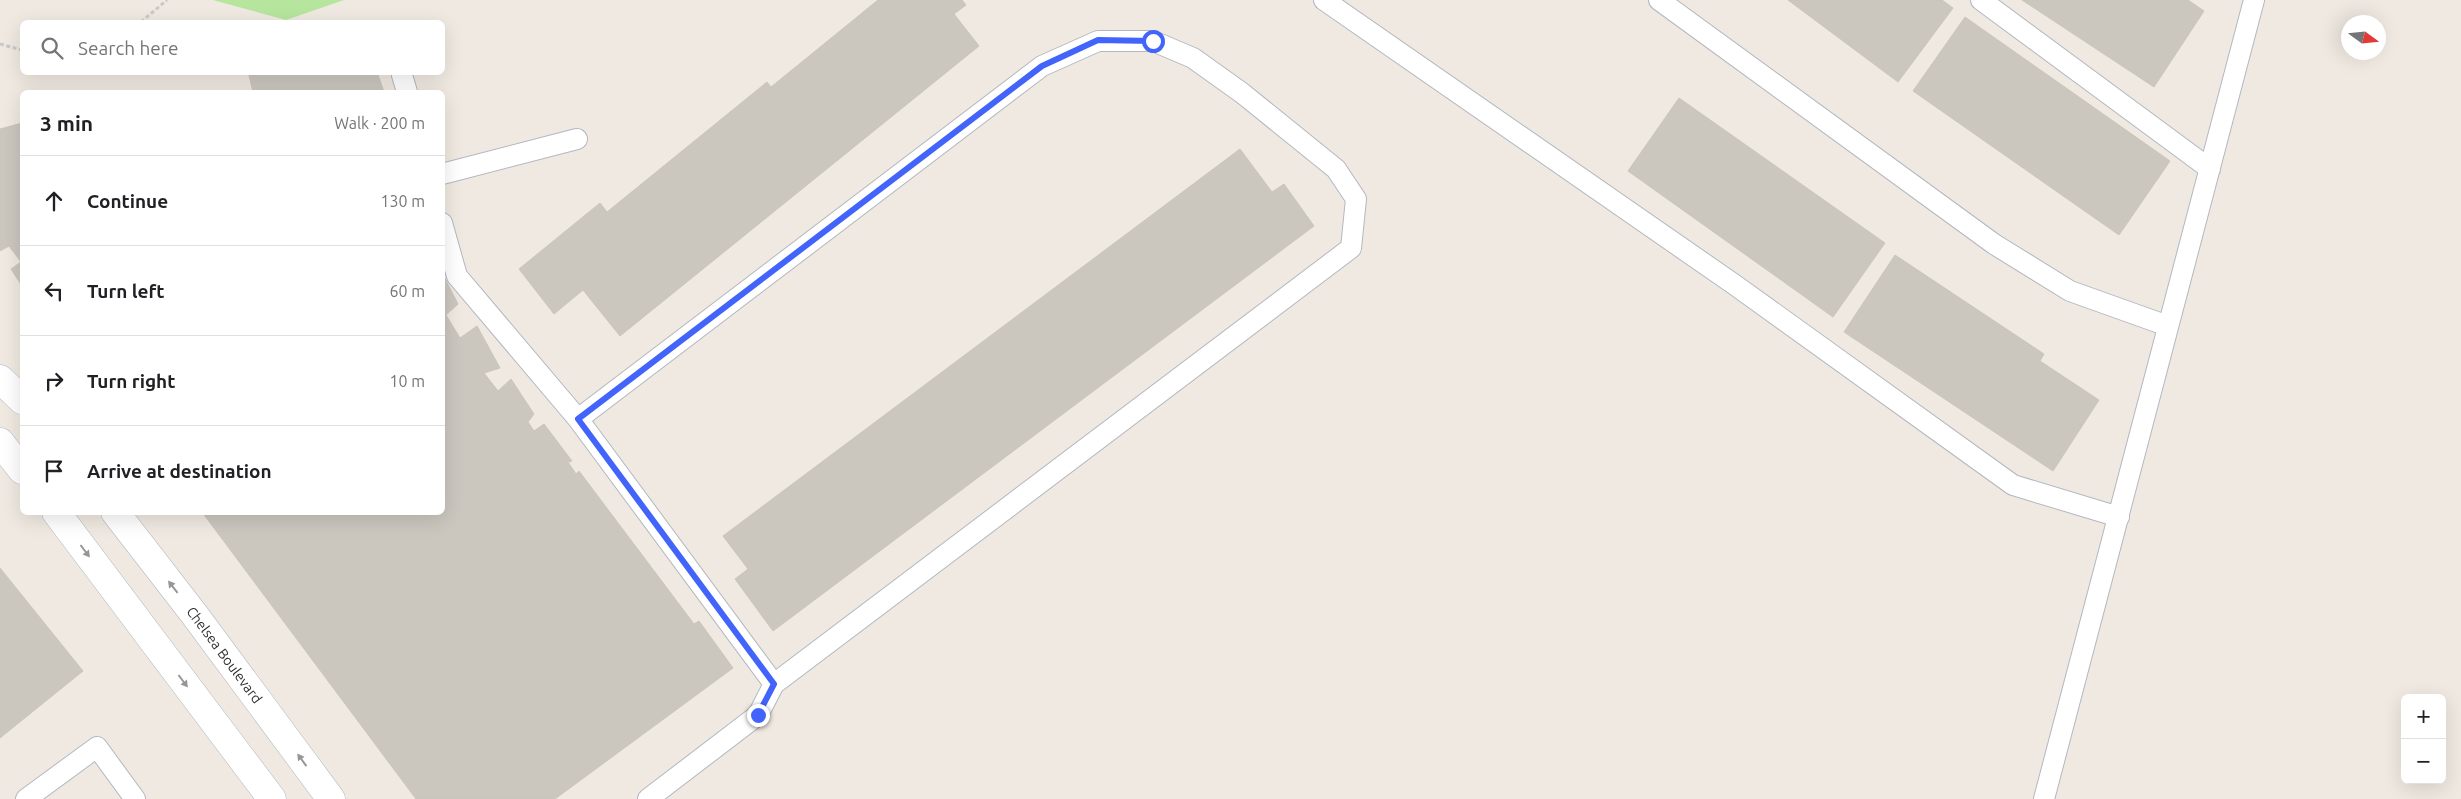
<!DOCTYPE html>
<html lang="en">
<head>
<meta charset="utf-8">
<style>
	:root { --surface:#fff; --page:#f2f2f2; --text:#202124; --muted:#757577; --line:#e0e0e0 }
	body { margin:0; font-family:Ubuntu,sans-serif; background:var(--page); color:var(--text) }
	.controls { position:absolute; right:15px; bottom:15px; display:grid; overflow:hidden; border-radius:8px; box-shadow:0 5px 20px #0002 }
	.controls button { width:45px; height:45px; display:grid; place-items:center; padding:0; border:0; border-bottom:1px solid var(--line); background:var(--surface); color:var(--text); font:25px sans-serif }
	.compass { position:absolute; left:2341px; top:15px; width:45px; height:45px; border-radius:50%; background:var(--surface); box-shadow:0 5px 20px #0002; rotate:105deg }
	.stop { position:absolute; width:15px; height:15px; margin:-11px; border:4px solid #4264fb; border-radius:50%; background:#fff }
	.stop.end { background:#4264fb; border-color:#fff; box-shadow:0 1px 5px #0008 }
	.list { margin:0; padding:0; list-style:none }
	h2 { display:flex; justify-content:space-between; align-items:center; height:65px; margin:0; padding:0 20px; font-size:21px }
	h2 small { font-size:16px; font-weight:400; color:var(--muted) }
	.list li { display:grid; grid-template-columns:32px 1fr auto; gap:15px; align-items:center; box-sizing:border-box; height:90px; padding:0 20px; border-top:1px solid var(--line) }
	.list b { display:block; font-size:19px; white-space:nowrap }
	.list em { font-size:16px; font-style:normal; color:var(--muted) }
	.icon { flex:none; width:28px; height:28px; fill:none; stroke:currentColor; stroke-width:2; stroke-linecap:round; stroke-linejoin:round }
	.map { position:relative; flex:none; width:2461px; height:799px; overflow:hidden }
	.search { position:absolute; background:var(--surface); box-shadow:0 5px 20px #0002; left:20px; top:20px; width:425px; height:55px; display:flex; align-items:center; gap:12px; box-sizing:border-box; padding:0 18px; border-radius:8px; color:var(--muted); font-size:19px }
	.panel { position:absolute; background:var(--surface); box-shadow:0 5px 20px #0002; left:20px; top:90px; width:425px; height:425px; border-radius:8px }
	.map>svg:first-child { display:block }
	.green { fill:#b6e59e }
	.building { fill:#cbc7bf; stroke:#cbc5ba }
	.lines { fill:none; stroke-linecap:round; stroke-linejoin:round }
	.lane-casing { stroke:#b4b7c1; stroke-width:22 }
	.secondary-casing { stroke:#b4b7c1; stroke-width:29 }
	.path { stroke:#c9c9c9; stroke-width:3; stroke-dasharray:4 2.5; stroke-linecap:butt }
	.lane { stroke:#fff; stroke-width:20 }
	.secondary { stroke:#fff; stroke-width:28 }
	.oneway { fill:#969696 }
	.route { stroke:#4264fb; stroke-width:6 }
	.labels { text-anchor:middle; stroke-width:5; stroke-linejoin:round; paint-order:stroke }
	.street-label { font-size:14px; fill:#2e2e2e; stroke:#fff }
</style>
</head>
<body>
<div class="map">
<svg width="2461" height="799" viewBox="0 0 2461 799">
	<rect width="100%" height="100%" fill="#efe9e1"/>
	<path class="green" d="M213,0H344L286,20Z"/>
	<path class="building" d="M878,0H962L966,5L954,14L979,46L620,336L583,290L554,314L519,269L600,203L607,212L767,82L771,87Z
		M1788,0H1942L1953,8L1898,82Z
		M2022,0H2188L2204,11L2154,87Z
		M1965,17L2170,161L2119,235L1913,91Z
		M258,72H377L384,92H253L249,75Z
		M1679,98L1885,243L1833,317L1628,171Z
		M22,123V286L11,269L21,262L9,246L0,251V129Z
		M1240,149L1272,192L1284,184L1314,226L773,631L735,579L748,569L723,536Z
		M1895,255L2044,354L2040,361L2099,400L2053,471L1844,332Z
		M442,273L458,304L446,315L460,338L477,326L500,368L484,373L498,391L511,379L534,414L528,422L534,431L544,424L572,461L568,462L576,474L579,471L694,624L699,621L733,668L555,799H416L202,512H442Z
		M0,568L83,671L0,738Z"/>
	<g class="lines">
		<defs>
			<path id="lane" d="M1324,0L1735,285L2013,485L2119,517
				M1659,0L1994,244L2070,291L2168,326
				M1981,0L2210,169
				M402,75L407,92
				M442,174L577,139
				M442,223L457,276L578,419
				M26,799L97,747L135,799
				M648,799L758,715L774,684L578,419L1042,66L1098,41H1153L1193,58L1242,93L1336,169L1356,199L1351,248L774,684
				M2044,799L2254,0"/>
			<g id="secondary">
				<path d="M0,379L22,400"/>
				<path d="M0,442L22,470"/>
				<path d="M56,512L272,799"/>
				<path id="s1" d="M115,512L194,614L331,799"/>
			</g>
		</defs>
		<use href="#lane" class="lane-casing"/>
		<use href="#secondary" class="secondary-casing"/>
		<path class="path" d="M141,22L167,0
			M0,44L22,50"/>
		<use href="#lane" class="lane"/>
		<use href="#secondary" class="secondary"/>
	</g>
	<defs><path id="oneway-solid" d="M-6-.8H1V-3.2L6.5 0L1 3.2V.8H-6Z" transform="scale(1.25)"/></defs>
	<g class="oneway">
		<use href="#oneway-solid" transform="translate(85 551) rotate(53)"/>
		<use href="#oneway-solid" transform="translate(173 587) rotate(-128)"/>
		<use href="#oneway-solid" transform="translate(183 681) rotate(53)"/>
		<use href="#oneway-solid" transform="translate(302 760) rotate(-126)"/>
	</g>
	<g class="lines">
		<path class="route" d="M758,715L774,684L578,419L1042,66L1098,40L1153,41"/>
	</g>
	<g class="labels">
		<g class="street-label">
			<text dy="5" stroke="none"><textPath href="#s1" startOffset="180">Chelsea Boulevard</textPath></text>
		</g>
	</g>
</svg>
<div class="controls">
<button>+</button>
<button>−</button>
</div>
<svg class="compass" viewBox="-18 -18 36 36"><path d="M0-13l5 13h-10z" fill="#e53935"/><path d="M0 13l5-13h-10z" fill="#757577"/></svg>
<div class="stop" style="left:1153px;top:41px"></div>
<div class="stop end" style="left:758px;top:715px"></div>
<div class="search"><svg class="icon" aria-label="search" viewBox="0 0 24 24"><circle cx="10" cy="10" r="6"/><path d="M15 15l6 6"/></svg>Search here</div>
<section class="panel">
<h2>3 min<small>Walk · 200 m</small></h2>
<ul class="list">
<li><svg class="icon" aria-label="ahead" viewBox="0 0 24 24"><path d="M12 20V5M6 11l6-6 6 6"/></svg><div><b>Continue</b></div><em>130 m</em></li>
<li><svg class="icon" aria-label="left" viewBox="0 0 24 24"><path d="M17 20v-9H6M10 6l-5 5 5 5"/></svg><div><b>Turn left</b></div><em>60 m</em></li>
<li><svg class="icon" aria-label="right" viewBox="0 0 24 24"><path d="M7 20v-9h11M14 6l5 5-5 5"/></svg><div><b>Turn right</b></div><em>10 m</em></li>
<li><svg class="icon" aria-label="arrive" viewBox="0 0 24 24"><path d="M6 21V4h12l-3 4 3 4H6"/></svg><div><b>Arrive at destination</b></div></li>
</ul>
</section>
</div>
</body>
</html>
